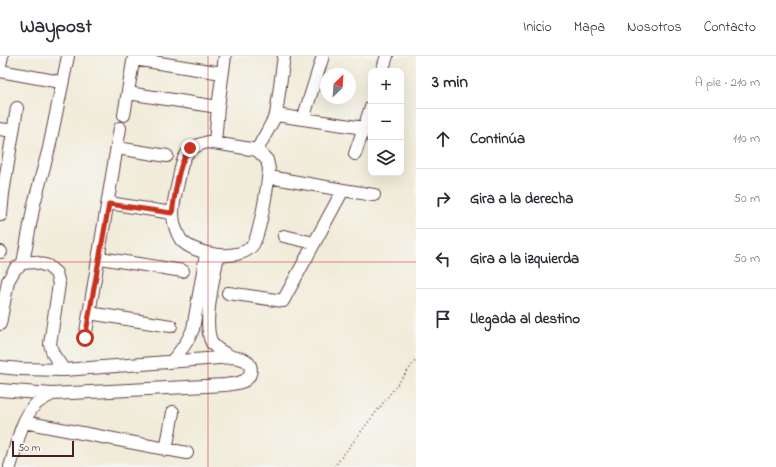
<!DOCTYPE html>
<html lang="es">
<head>
<meta charset="utf-8">
<style>
	:root { --surface:#fff; --page:#f7f7f7; --text:#2b2b33; --muted:#7c7c81; --line:#e1e1e2 }
	body { margin:0; font-family:"Indie Flower",sans-serif; background:var(--page); color:var(--text) }
	.controls { position:absolute; right:12px; top:12px; display:grid; overflow:hidden; border-radius:8px; box-shadow:0 4px 16px #0002 }
	.controls button { width:36px; height:36px; display:grid; place-items:center; padding:0; border:0; border-bottom:1px solid var(--line); background:var(--surface); color:var(--text); font:20px sans-serif }
	.compass { position:absolute; left:320px; top:12px; width:36px; height:36px; border-radius:50%; background:var(--surface); box-shadow:0 4px 16px #0002; rotate:25deg }
	.scale { position:absolute; left:12px; bottom:10px; width:62px; box-sizing:border-box; padding-left:4px; border:2px solid #4a1f2b; border-top:0; font-size:11px; line-height:14px; white-space:nowrap; color:#4a1f2b; -webkit-text-stroke:3px #f6f6f2; paint-order:stroke }
	.stop { position:absolute; width:12px; height:12px; margin:-9px; border:3px solid #c8321e; border-radius:50%; background:#fff }
	.stop.end { background:#c8321e; border-color:#fff; box-shadow:0 1px 4px #0008 }
	.list { margin:0; padding:0; list-style:none }
	h2 { display:flex; justify-content:space-between; align-items:center; height:52px; margin:0; padding:0 16px; font-size:17px }
	h2 small { font-size:13px; font-weight:400; color:var(--muted) }
	.list li { display:grid; grid-template-columns:26px 1fr auto; gap:12px; align-items:center; box-sizing:border-box; height:60px; padding:0 16px; border-top:1px solid var(--line) }
	.list b { display:block; font-size:15px; white-space:nowrap }
	.list em { font-size:13px; font-style:normal; color:var(--muted) }
	.icon { flex:none; width:22px; height:22px; fill:none; stroke:currentColor; stroke-width:2; stroke-linecap:round; stroke-linejoin:round }
	.map { position:relative; flex:none; width:416px; height:411px; overflow:hidden }
	header { display:flex; align-items:center; gap:24px; box-sizing:border-box; height:56px; padding:0 20px; background:var(--surface); border-bottom:1px solid var(--line) }
	header strong { font-size:19px }
	nav { display:flex; gap:22px; margin-inline-start:auto; font-size:14px }
	main { display:flex }
	aside { flex:1; background:var(--surface) }
	.map>svg:first-child { display:block }
	.lines { fill:none; stroke-linecap:round; stroke-linejoin:round }
	.minor-casing { stroke:#633e45; stroke-width:14 }
	.path { stroke:#633e45; stroke-width:1.5; stroke-dasharray:1 3; stroke-linecap:butt }
	.minor { stroke:#fff; stroke-width:12 }
	.route { stroke:#c8321e; stroke-width:5 }
	.grid { fill:none; stroke:#c8321e; stroke-width:1; stroke-opacity:0.55 }
</style>
</head>
<body>
<header>
<strong>Waypost</strong>
<nav><a>Inicio</a><a>Mapa</a><a>Nosotros</a><a>Contacto</a></nav>
</header>
<main>
<div class="map">
<svg width="416" height="411" viewBox="0 0 416 411">
	<rect width="100%" height="100%" fill="#f6f6f2"/>
	<filter id="ink" filterUnits="userSpaceOnUse"><feTurbulence type="fractalNoise" baseFrequency=".025" numOctaves="2"/><feDisplacementMap in="SourceGraphic" scale="8" xChannelSelector="R" yChannelSelector="G"/><feConvolveMatrix kernelMatrix="1 2 1 2 8 2 1 2 1" color-interpolation-filters="sRGB"/></filter>
	<filter id="wash" filterUnits="userSpaceOnUse"><feTurbulence type="fractalNoise" baseFrequency=".012" numOctaves="4" result="noise"/><feDisplacementMap in="SourceGraphic" scale="16" xChannelSelector="R" yChannelSelector="G"/><feGaussianBlur stdDeviation="0.9" result="paint"/><feColorMatrix in="noise" values="0 0 0 0 0 0 0 0 0 0 0 0 0 0 0 0 0 1.4 0 .05"/><feComposite in="paint" operator="in"/></filter>
	<g filter="url(#wash)">
		<rect width="100%" height="100%" fill="#f1ecd9"/>
	</g>
	<g filter="url(#ink)">
		<g class="lines">
			<defs>
				<path id="minor" d="M134,3L222,17
					M0,9L2,0
					M0,15L55,25
					M382,15L387,0
					M128,37L218,51
					M124,59L134,0
					M276,59L364,72
					M303,63L323,0
					M0,73L13,75
					M208,86L257,94L267,104L269,113C268,127 260,180 252,190C238,206 195,199 181,184C180,182 178,179 177,176C169,159 175,140 179,122C182,102 186,91 208,86Z
					M215,87L218,51L225,0
					M117,92L167,100
					M257,94L276,59L284,0
					M355,98L371,51
					M269,121L343,134
					M0,136L3,137L1,159
					M3,137L17,52
					M109,147L172,157
					M284,180L314,187
					M0,196H1
					M218,199C214,221 202,269 212,287C215,293 226,298 232,301
					M100,202L183,215
					M23,207L34,148L49,92L68,0
					M228,237L283,245L343,134L374,139
					M89,257L171,270
					M0,268L8,225L15,213L23,207L34,206L48,210L56,217L59,228L50,288L53,298L64,314
					M85,282L120,72
					M172,305C181,295 188,286 193,273L206,198
					M0,311L20,313L64,314L232,301C236,302 241,302 245,304C255,310 251,323 241,326C236,328 230,328 225,329L52,338L0,334
					M24,366L187,397
					M166,394L173,356
					M10,411C16,392 21,362 36,348C40,344 47,341 52,338"/>
			</defs>
			<use href="#minor" class="minor-casing"/>
			<path class="path" d="M334,411L416,304"/>
			<use href="#minor" class="minor"/>
		</g>
	</g>
	<g class="lines" filter="url(#ink)">
		<path class="route" d="M85,282L109,148L172,157C176,135 177,110 190,92"/>
	</g>
	<path class="grid" d="M208,0V411M0,206H416"/>
</svg>
<div class="controls">
<button>+</button>
<button>−</button>
<button><svg class="icon" aria-label="layers" viewBox="0 0 24 24"><path d="M12 4l9 5-9 5-9-5zM3 14l9 5 9-5"/></svg></button>
</div>
<svg class="compass" viewBox="-18 -18 36 36"><path d="M0-13l5 13h-10z" fill="#e53935"/><path d="M0 13l5-13h-10z" fill="#7c7c81"/></svg>
<div class="scale">50 m</div>
<div class="stop" style="left:85px;top:282px"></div>
<div class="stop end" style="left:190px;top:92px"></div>
</div>
<aside>
<h2>3 min<small>A pie · 210 m</small></h2>
<ul class="list">
<li><svg class="icon" aria-label="ahead" viewBox="0 0 24 24"><path d="M12 20V5M6 11l6-6 6 6"/></svg><div><b>Continúa</b></div><em>110 m</em></li>
<li><svg class="icon" aria-label="right" viewBox="0 0 24 24"><path d="M7 20v-9h11M14 6l5 5-5 5"/></svg><div><b>Gira a la derecha</b></div><em>50 m</em></li>
<li><svg class="icon" aria-label="left" viewBox="0 0 24 24"><path d="M17 20v-9H6M10 6l-5 5 5 5"/></svg><div><b>Gira a la izquierda</b></div><em>50 m</em></li>
<li><svg class="icon" aria-label="arrive" viewBox="0 0 24 24"><path d="M6 21V4h12l-3 4 3 4H6"/></svg><div><b>Llegada al destino</b></div></li>
</ul>
</aside>
</main>
</body>
</html>
